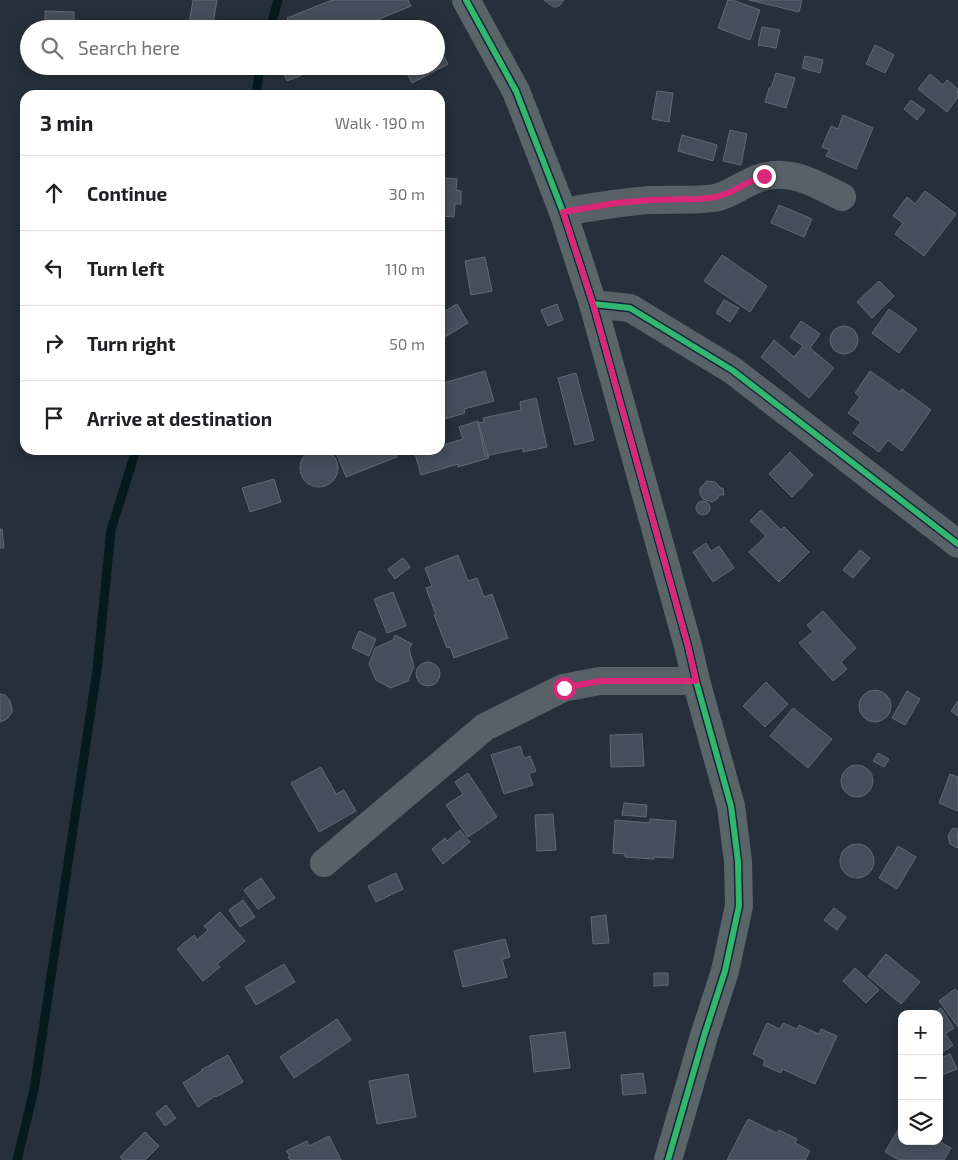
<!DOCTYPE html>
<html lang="en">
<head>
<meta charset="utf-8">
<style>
	:root { --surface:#fff; --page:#f6f6f6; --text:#202124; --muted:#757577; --line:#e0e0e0 }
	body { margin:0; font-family:"Exo 2",sans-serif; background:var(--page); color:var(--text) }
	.controls { position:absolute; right:15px; bottom:15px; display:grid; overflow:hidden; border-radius:10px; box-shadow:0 2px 12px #0003 }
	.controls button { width:45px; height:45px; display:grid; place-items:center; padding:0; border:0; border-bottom:1px solid var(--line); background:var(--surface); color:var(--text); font:25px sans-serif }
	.stop { position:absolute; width:15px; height:15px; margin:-11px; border:4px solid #db2777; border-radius:50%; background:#fff }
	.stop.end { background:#db2777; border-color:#fff; box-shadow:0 1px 5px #0008 }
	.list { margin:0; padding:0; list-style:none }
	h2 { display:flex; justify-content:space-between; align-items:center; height:65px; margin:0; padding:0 20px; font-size:21px }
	h2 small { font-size:16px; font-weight:400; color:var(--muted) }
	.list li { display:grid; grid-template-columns:32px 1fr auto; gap:15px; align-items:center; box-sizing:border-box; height:75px; padding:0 20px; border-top:1px solid var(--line) }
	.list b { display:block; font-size:19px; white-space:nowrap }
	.list em { font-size:16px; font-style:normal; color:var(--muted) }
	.icon { flex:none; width:28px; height:28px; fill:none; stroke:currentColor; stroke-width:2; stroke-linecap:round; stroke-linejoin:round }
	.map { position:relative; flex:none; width:958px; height:1160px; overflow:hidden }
	.search { position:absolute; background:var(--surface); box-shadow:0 2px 12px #0003; left:20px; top:20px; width:425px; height:55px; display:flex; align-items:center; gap:12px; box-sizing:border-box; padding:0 18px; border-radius:28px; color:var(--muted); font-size:19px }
	.panel { position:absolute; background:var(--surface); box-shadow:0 2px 12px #0003; left:20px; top:90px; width:425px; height:365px; border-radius:15px }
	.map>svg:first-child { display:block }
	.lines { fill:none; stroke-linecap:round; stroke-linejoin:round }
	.stream { stroke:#051a1d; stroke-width:9 }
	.building { fill:#454e5b; stroke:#626972 }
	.street { stroke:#586167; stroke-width:28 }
	.secondary { stroke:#5a656a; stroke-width:28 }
	.cycleway-casing { stroke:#132738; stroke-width:9 }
	.cycleway { stroke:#33b770; stroke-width:6 }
	.route { stroke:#db2777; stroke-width:6 }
</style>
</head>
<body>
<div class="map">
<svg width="958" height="1160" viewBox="0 0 958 1160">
	<rect width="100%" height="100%" fill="#25303a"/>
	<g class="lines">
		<path class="stream" d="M270,29L278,0
			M256,95L260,66
			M17,1160L34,1090L97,670L111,530L136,450"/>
	</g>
	<path class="building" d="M193,0H217L212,29H188Z
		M332,0H408L411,6L355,29H291L287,18Z
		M544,0H564L559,6L555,7L552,6Z
		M728,0H732L760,10L750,40L718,28Z
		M749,0H802L799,12Z
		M45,11L74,12V29H45Z
		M395,21L398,29H375Z
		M762,27L780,30L776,48L758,45Z
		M436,42L448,64L412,83L403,66H436Z
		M875,45L894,55L885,73L866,64Z
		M805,56L823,60L820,73L802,68Z
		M45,66H66V69L45,68Z
		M281,66H324L287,81Z
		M776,73L795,78L786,108L765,102L769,88H771Z
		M930,74L943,85L947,80L958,89L957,95L958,97L947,112L918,89Z
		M657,91L673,93L669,122L652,119Z
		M911,100L925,110L917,120L904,109Z
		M843,115L873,128L856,169L826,156L829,150L822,147L831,126L838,129Z
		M730,130L747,134L741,165L723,161Z
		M682,135L717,145L713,161L678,151Z
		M440,178L457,179L456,190L461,191V204H455L454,217L440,216Z
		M925,191L956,214L924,256L895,234L903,223L893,216L907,197L915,204Z
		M779,205L812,219L804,237L771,223Z
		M722,255L767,286L750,312L704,281Z
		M485,257L492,291L471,295L465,261Z
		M879,281L894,296L872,318L857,302Z
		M724,300L739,308L730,322L716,313Z
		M457,304L468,323L440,340V314Z
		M557,304L563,320L548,326L541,310Z
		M889,309L917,329L899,353L872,333Z
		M801,321L820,334L810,348L834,368L809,398L761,357L774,340L794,357L803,346L790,337Z
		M830 340a14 14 0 1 1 28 0a14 14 0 1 1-28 0Z
		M485,371L494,401L464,409L465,413L445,419L440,403V384Z
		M870,371L900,392L902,389L931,410L902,451L888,440L879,452L853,433L861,422L848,413L860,397L855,393Z
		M576,373L594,440L575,445L558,378Z
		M536,398L547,447L523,452V448L485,456L478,423L484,422L483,418L521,410L520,402Z
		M478,421L489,458L458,467V464L421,475L414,450H421L422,452L427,450H440V446L463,439L459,427Z
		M300 468a19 19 0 1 1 38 0a19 19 0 1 1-38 0Z
		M335,450H394L397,457L346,477Z
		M790,452L813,475L792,497L769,474Z
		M274,479L281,502L250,512L242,488Z
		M707,481L715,482L719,486L720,488H723L724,495H720L717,499L712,502L703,499L700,494V488Z
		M696 508a7 7 0 1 1 14 0a7 7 0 1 1-14 0Z
		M761,510L781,530L784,527L809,552L779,582L749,552L766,536L750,521Z
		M0,529H2L4,548H0Z
		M706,543L711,551L719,546L734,568L713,582L693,552Z
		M860,550L870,558L853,578L843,570Z
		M458,555L468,581L477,578L484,597L492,594L508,638L454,658L450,647L447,648L434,615H436L426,588L432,586L425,568Z
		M403,558L410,567L395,579L388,569Z
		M393,592L406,626L387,633L374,599Z
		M823,611L856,648L841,662L847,669L833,681L799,643L813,632L807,625Z
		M359,631L376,639L369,656L352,648Z
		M395,635L412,644L409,649L414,666L408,681L391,688L376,680L369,664L375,648L393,640Z
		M416 674a12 12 0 1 1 24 0a12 12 0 1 1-24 0Z
		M766,682L788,704L765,727L743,706Z
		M859 706a16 16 0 1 1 32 0a16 16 0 1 1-32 0Z
		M907,691L920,699L905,725L892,718Z
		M0,694L5,695L10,701L12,708V712L8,718L5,720L0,722Z
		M958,701V716L951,711Z
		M793,708L832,739L808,768L770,736Z
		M642,734L644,766L611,767L610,735Z
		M520,746L524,758L530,756L536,771L529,774L533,785L504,794L491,755Z
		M878,753L889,759L884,767L873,761Z
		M841 781a16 16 0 1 1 32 0a16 16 0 1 1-32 0Z
		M321,767L336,794L344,790L356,811L319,832L291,783Z
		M468,773L497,817L468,837L446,805L463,794L455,782Z
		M950,774L958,777V811L939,803Z
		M624,803L647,805L646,817L622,815Z
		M553,814L556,850L537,851L535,815Z
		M650,819L676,821L673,858L654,857V859L625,857V854L613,853L615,820L650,823Z
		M957,828L958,847L957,848L950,844L948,836L952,829Z
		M460,830L470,842L443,864L432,849L445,838L447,841Z
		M840 861a17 17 0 1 1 34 0a17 17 0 1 1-34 0Z
		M898,846L916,857L897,889L879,878Z
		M396,873L403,889L376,902L368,886Z
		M261,878L275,898L258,909L244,890Z
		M243,900L255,917L240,927L229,910Z
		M834,908L846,917L837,930L824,920Z
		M220,912L245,941L217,964L220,967L203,981L177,949L194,935L197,940L208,930L204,926Z
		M606,915L609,943L593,944L591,917Z
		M505,939L510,957L502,959L507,977L463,987L454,951Z
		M886,954L920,982L901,1004L868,976Z
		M284,964L295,982L256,1005L245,987Z
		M855,968L879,990L866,1003L843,981Z
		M654,973H668V985L654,986Z
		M955,989L958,992V1027L939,1001Z
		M941,1008L954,1028L945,1034L953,1045L939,1055V1014H932Z
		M337,1019L351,1040L294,1078L280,1057Z
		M767,1023L780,1029L783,1023L797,1029L799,1025L819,1034L821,1029L837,1036L815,1084L782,1069L781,1073L763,1065L765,1060L753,1054Z
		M565,1032L570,1068L534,1072L530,1036Z
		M950,1054L957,1069L939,1076V1059Z
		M228,1055L243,1082L216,1097L215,1096L198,1107L183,1083L202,1071L201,1070Z
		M643,1073L646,1093L623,1095L621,1075Z
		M408,1074L416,1117L377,1124L369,1081Z
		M166,1105L176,1118L165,1126L156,1113Z
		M748,1119L777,1133L779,1130L797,1139L795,1143L810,1151L805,1160H727Z
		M902,1123V1141H939L951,1148L944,1160H899L885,1152Z
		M145,1132L159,1146L145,1160H123L120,1157Z
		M329,1136L341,1160H290L288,1157L290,1156L286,1151L307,1141L309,1146Z"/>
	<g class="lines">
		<path class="street" d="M563,212C592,207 621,202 650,200C671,199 693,201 715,198C726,196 736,189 746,184C757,178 769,174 782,175C802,175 825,189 842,197
			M593,304L630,308L732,370L958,544
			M324,863L485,727L563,688L599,681H696"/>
		<path class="secondary" d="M466,0L516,91L563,212L593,304L688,646L696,681L731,806L738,861L739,906L725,971L704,1036L668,1160"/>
		<defs>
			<path id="cycleway" d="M466,0L516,91L563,212L593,304L688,646L696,681L731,806L738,861L739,906L725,971L704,1036L668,1160
				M593,304L630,308L732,370L958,544"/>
		</defs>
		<use href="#cycleway" class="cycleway-casing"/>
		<use href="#cycleway" class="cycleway"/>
	</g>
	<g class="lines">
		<path class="route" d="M564,688L599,681H696L688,646L593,304L563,212L616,203L651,200L699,199L716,197L731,192L747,183L764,176"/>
	</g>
</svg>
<div class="controls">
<button>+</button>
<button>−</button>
<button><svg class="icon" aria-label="layers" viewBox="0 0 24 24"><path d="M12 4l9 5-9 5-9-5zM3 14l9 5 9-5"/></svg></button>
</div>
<div class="stop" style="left:564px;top:688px"></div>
<div class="stop end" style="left:764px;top:176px"></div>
<div class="search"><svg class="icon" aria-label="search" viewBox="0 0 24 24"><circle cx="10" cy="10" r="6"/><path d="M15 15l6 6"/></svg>Search here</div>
<section class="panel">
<h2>3 min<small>Walk · 190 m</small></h2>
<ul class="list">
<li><svg class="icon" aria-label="ahead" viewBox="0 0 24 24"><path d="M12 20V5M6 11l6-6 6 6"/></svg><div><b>Continue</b></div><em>30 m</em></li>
<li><svg class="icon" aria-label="left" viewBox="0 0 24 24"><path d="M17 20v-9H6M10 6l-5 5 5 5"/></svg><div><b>Turn left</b></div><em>110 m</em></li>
<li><svg class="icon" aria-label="right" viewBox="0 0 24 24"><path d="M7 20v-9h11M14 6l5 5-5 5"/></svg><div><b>Turn right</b></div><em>50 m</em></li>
<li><svg class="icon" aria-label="arrive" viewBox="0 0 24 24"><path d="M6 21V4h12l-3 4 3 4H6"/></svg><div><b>Arrive at destination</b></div></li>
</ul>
</section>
</div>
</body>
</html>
